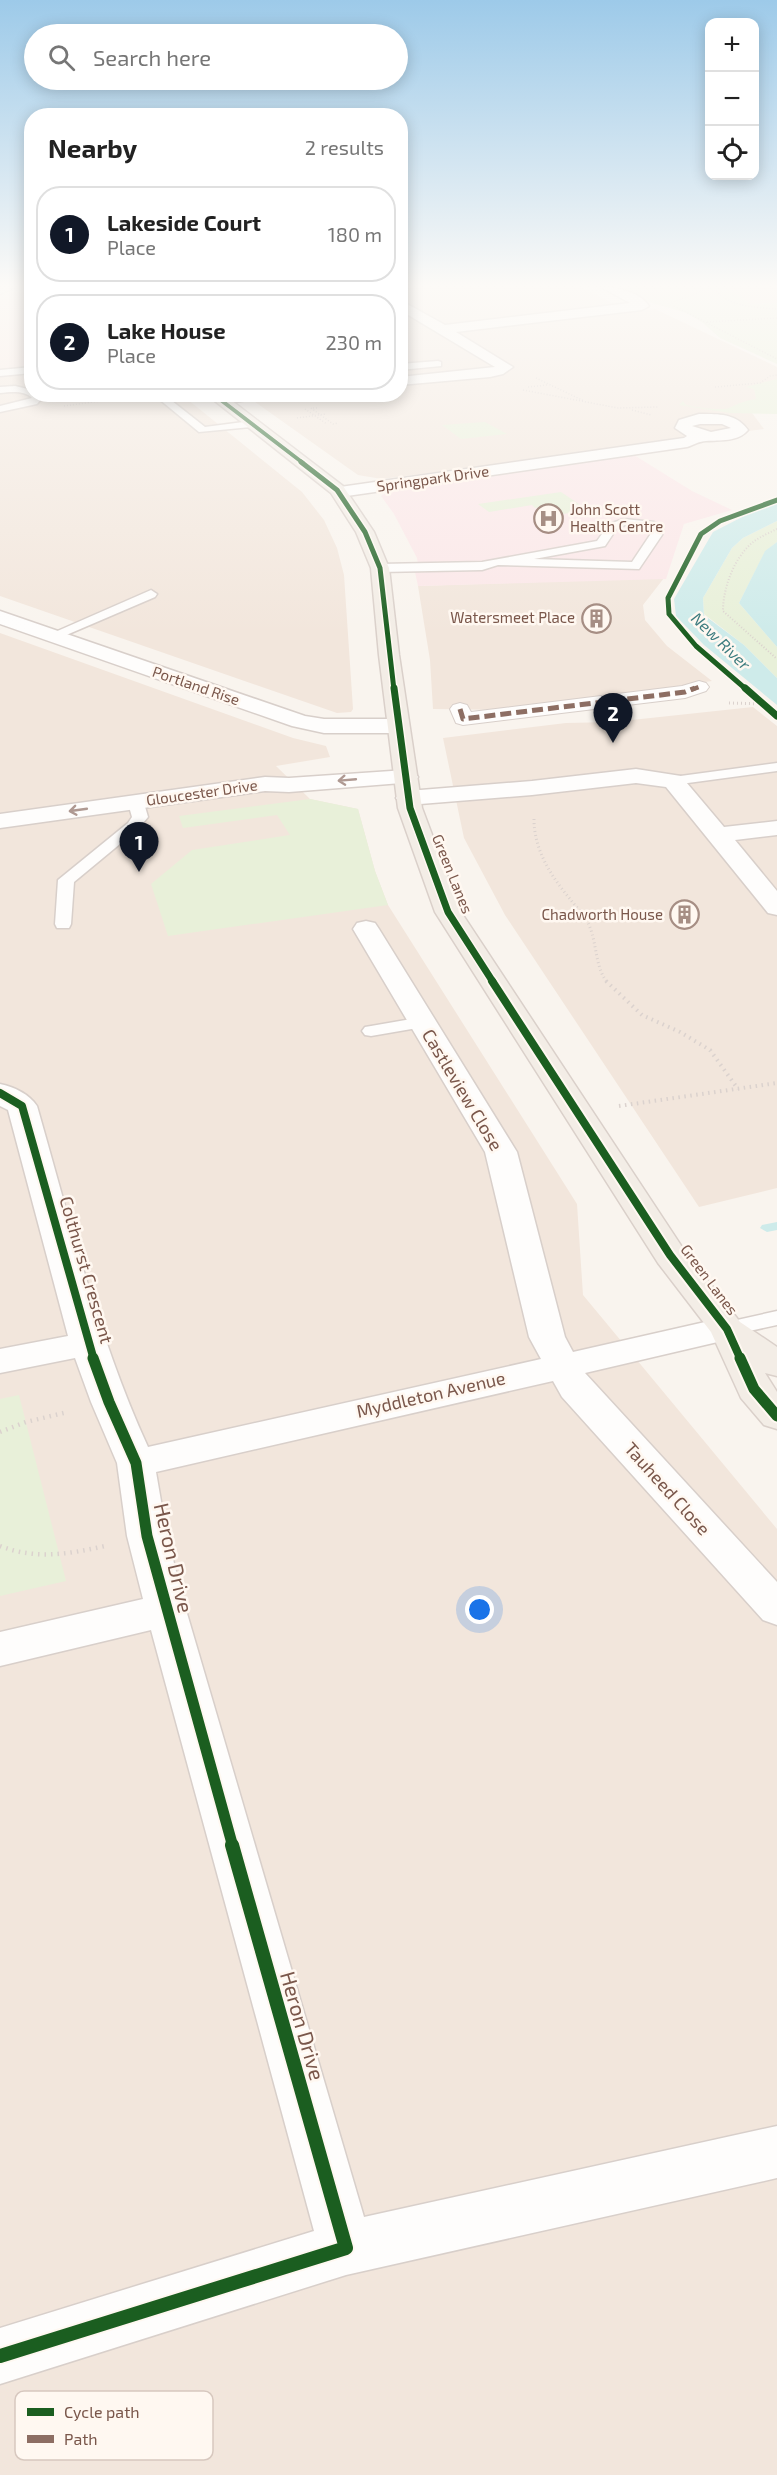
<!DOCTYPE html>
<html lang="en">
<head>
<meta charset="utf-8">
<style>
	:root { --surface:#fff; --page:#f2f2f2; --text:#222; --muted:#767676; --line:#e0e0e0; --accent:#111827 }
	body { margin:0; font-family:"Exo 2",sans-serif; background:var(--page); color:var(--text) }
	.controls { position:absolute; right:18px; top:18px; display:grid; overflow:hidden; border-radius:12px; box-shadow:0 3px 15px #0003 }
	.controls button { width:54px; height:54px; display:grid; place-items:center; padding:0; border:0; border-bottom:2px solid var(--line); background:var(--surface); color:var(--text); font:30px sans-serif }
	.you { position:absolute; left:480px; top:1610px; width:21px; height:21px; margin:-15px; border:4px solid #fff; border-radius:50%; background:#1a73e8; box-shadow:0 0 0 9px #1a73e833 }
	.badge { display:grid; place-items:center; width:39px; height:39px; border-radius:50%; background:var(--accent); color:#fff; font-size:20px; font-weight:700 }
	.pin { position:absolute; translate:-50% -50px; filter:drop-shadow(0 2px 3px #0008) }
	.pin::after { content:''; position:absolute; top:32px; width:21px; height:18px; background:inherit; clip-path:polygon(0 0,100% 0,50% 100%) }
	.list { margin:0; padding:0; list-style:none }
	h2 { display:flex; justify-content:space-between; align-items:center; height:78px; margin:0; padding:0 24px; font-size:26px }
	h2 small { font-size:20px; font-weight:400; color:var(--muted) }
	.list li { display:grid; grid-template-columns:39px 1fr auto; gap:18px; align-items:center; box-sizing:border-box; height:96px; margin:0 12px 12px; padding:0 12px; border:2px solid var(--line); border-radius:24px }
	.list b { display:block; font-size:22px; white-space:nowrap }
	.list p { margin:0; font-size:20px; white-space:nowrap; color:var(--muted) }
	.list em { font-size:20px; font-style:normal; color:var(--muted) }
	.icon { flex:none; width:33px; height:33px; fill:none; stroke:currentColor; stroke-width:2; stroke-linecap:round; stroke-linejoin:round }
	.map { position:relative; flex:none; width:777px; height:2475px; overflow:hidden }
	.search { position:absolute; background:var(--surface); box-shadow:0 3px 15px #0003; left:24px; top:24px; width:384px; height:66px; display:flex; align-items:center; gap:15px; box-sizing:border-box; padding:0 21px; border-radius:33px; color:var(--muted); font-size:22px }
	.panel { position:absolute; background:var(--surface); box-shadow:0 3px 15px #0003; left:24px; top:108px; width:384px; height:294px; border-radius:24px }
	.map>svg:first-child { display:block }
	.residential { fill:#f2e6dc }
	.commercial { fill:#f9e8e2 }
	.medical { fill:#fbe7e8 }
	.green { fill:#e8f0d9 }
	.water { fill:#ceebea }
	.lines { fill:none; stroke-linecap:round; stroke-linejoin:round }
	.stream { fill:#ceebea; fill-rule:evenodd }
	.service-casing { stroke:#d8cfca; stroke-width:3 }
	.pedestrian-casing { stroke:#d8cfca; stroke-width:2 }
	.minor-casing { stroke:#d8cfca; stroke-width:3 }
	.primary-casing { stroke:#dad0ca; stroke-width:3 }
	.trunk-casing { stroke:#dad0ca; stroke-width:3 }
	.path-far4 { stroke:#dbd2ce; stroke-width:1.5; stroke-dasharray:1 2; stroke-linecap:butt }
	.path-far3 { stroke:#dbd2ce; stroke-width:2; stroke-dasharray:1 2; stroke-linecap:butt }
	.path-far2 { stroke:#dbd2ce; stroke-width:3; stroke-dasharray:1 3; stroke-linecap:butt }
	.path-far1 { stroke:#dbd2ce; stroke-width:4; stroke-dasharray:1.5 4.5; stroke-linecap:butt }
	.path { stroke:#dbd2ce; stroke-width:4.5; stroke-dasharray:1.5 5; stroke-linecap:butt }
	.service { fill:#fefdfc; fill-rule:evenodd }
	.pedestrian { fill:#fefdfc; fill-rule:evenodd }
	.minor { fill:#fefdfc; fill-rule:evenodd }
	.primary { fill:#f3ede6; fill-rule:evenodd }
	.trunk { fill:#f2eae6; fill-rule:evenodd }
	.quiet-far1 { stroke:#8d6e63; stroke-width:4.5; stroke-dasharray:8 4.5; stroke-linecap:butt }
	.quiet { stroke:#8d6e63; stroke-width:5; stroke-dasharray:11 5; stroke-linecap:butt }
	.cycleway-far5-casing { stroke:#fff8f1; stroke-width:5 }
	.cycleway-far4-casing { stroke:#fff8f1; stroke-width:8 }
	.cycleway-far3-casing { stroke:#fff8f1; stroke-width:10 }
	.cycleway-far2-casing { stroke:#fff8f1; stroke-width:12 }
	.cycleway-far1-casing { stroke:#fff8f1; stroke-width:15 }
	.cycleway-casing { stroke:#fff8f1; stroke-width:18 }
	.cycleway-far5 { stroke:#1b5e20; stroke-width:4 }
	.cycleway-far4 { stroke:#1b5e20; stroke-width:5 }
	.cycleway-far3 { stroke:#1b5e20; stroke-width:7 }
	.cycleway-far2 { stroke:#1b5e20; stroke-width:8 }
	.cycleway-far1 { stroke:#1b5e20; stroke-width:11 }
	.cycleway { stroke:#1b5e20; stroke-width:14 }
	.oneway { stroke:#af9992 }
	.labels { text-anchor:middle; stroke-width:5; stroke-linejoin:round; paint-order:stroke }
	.far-street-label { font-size:15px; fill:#7a574b; stroke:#fff8f1 }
	.far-poi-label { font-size:15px; fill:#7a574b; stroke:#fff8f1; text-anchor:end }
	.far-water-label { font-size:16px; font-style:italic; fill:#3d7c7f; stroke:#fff8f1 }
	.street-label { font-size:18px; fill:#7a574b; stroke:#fff8f1 }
	.near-street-label { font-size:21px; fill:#7a574b; stroke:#fff8f1 }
	.key { fill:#fff8f1; stroke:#d7c8bf; stroke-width:1.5 }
	.key-label { font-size:16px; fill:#7a574b }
</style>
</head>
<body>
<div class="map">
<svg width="777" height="2475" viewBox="0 0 777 2475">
	<rect width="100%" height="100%" fill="#f9f4ee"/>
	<path class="residential" d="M401,287H581L630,312L655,309L777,367V409L752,413L764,429L382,479L358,475L245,395L400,394Z
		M777,287V303L751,304L726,288Z
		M31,368L32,394L182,395L302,492L324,520L337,548L344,575L353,709L351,712L337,713L0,596V372Z
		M664,578L643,605L645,620L667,646L712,681L512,710L433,709L430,660L418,586Z
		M0,633L293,738L326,746L330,757L276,766L310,799L358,809L375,871L388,905L577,1204L583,1295L777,1529V2475H0Z
		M753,707L777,726V1188L699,1207L505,915L464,838L443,738L566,723L613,722Z"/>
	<path class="commercial" d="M8,293H31V368L0,372V295Z"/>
	<path class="medical" d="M634,455L692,491L732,510L684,524L666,579L418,586L415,572L419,571L417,558L394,514L381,496L389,491Z"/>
	<path class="green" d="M619,287H741L727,288L751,304L777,303V364L720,338L703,323L687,313L652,303Z
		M777,379V414L730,413L679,405L683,401L686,405C693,407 723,411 729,408C740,403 743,401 756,399L754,389L746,387Z
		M485,422L507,434L461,439L442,425Z
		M561,492L588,510L563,514L550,505L535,508L532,505L489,512L478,504Z
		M777,521V542L765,552L739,603L777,647V678L744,645L704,614L703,598L732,548L743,538Z
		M310,799L358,809L375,871L388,905L168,936L151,884L192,850L290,835L277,815L183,828L179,816Z
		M19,1395L66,1581L0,1596V1399Z"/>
	<path class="water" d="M777,503V521L743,538L732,548L703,598L704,615L744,645L777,678V705L704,645L676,616L674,599L713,532L748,514Z
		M777,542V647L739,603L765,551Z"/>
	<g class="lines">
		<path class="stream" d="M777,1222V1230L767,1232L760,1228L762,1225Z"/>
		<defs>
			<path id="service" d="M438,361L441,362V366L400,370V364Z
				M32,367V373L0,376V370Z
				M15,386L32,390V394H39L42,398L37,404L0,412V406L32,398C24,390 11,392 0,393V387Z
				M175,394H202L172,401L205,427L251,421L256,424L251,427L199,432L159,399Z
				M624,519L654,522L663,529L662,535L639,569L498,565L482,570L380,572L374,568L380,564L482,562L597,541L609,524ZM625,525L647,527L651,530L650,535L632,562L534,559L605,546L617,528Z
				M151,590L157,594L155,597L57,639L52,640L46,636Z
				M777,763V771L673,785L666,781L673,777Z
				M136,798L144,803L148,817L138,829L74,882L71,924L69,928H57L55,924L58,880L128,823L132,817L128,803Z
				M423,1017L429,1018L432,1022L429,1026L371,1036L365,1035L362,1031L365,1027L371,1026Z
				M777,1311V1325L727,1336L719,1334L716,1329L719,1324Z"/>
			<path id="pedestrian" d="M699,681L706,683L709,687L706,691L685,698L463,725L456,723L450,709L453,705L460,703L467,705L471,712L682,686Z"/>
			<path id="minor" d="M601,287C616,287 640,292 649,306L642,310L456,332L513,367L503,374L490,377L400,385V377L495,367L400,310V300L445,325L630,303Z
				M259,394C251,402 219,406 210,398L214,394Z
				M699,414C718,414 736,413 748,430C738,442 720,440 706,441C700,441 693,445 687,447L340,497L334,496L331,492L334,488L340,487L684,438L687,436L675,428L679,420ZM700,424H722L731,428L711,432L692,426Z
				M0,611L305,716L324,719H398L406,721L409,726L406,731L398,733H324L292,726L0,624Z
				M636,769L681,776L724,827L777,821V835L735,840L777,891V915L768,913L666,787L636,783L532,795L408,805L400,803L396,798L400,793L408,791L532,781Z
				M406,770L414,772L418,777L414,782L289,792L265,791L0,828V814L265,777L289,778Z
				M366,921L375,923L379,929L517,1152L565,1337L573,1352L727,1317L739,1321L744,1329L739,1337L585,1373L777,1582V1625L763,1620L562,1397L553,1381L156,1472L167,1536L186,1610L364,2217L777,2126V2178L346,2275L0,2384V2328L314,2231L151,1630L0,1666V1632L143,1599L127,1536L117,1463L91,1402L75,1358L0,1373V1349L68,1336L8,1110L0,1106V1084C14,1087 29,1094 37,1106C70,1221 98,1338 148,1447L541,1359L529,1337L485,1152L353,929L357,923Z"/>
			<path id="primary" d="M206,394H223L343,486L374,532L389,568L399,655L422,808L461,912L682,1247L740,1322L777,1347V1376L765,1373L777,1392V1429L764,1425L741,1398L711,1332L658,1263L435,912L398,808L379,655L371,568L356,532L331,493Z"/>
			<path id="trunk" d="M0,287H16L0,294Z"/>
		</defs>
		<use href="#service" class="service-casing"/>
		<use href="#pedestrian" class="pedestrian-casing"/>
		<use href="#minor" class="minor-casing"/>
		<use href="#primary" class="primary-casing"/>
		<use href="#trunk" class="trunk-casing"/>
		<path class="path-far4" d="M712,287C727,307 754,307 777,309
			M671,303L712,287
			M674,306L777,359
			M707,322L777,318
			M536,378L584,401
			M528,387L547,385
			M715,387L760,383L770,376L777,375
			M523,390L618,408L658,407
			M64,406L137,396
			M317,408H311L333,424L338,423
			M305,409L327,424
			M632,410L651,415
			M297,418L326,414"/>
		<path class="path-far3" d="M777,529C769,533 759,537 752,543C734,558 723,588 723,611L777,659"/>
		<path class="path-far2" d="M729,703L764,704
			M534,819C534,850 551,876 570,899C576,907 585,915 589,925C597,943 595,967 607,982"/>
		<path class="path-far1" d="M606,981L642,1015L680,1032L710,1050L738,1089
			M619,1106L777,1083"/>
		<path class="path" d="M0,1432L26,1422L68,1412
			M0,1546C36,1560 69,1554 105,1546"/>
		<use href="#service" class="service"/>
		<use href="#pedestrian" class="pedestrian"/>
		<use href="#minor" class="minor"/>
		<use href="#primary" class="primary"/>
		<use href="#trunk" class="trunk"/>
		<path class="quiet-far1" d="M691,690L699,687"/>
		<path class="quiet" d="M460,709L463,719L685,692L695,688"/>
		<defs>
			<path id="cycleway-far5" d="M213,394L303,463"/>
			<path id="cycleway-far4" d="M301,462L337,490L365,532L380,568L394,690
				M747,690L696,646L669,614L668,598L701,534L720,521L777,500"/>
			<path id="cycleway-far3" d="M394,688L410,808L448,912L493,982
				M745,688L777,716"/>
			<path id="cycleway-far2" d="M492,981L670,1255L727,1329L741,1360
				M0,1093L22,1106L94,1360"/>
			<path id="cycleway-far1" d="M93,1358L109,1402L136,1463L147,1536L233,1847
				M740,1358L754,1389L777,1416"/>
			<path id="cycleway" d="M0,2356L346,2248L232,1845"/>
		</defs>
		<use href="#cycleway-far5" class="cycleway-far5-casing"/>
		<use href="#cycleway-far4" class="cycleway-far4-casing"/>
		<use href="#cycleway-far3" class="cycleway-far3-casing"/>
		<use href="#cycleway-far2" class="cycleway-far2-casing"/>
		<use href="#cycleway-far1" class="cycleway-far1-casing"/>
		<use href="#cycleway" class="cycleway-casing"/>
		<use href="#cycleway-far5" class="cycleway-far5"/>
		<use href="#cycleway-far4" class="cycleway-far4"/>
		<use href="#cycleway-far3" class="cycleway-far3"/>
		<use href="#cycleway-far2" class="cycleway-far2"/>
		<use href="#cycleway-far1" class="cycleway-far1"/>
		<use href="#cycleway" class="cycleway"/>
	</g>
	<defs><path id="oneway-shaft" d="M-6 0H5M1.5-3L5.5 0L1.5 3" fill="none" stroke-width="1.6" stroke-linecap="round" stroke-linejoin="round" transform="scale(1.5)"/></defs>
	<g class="oneway">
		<use href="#oneway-shaft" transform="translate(347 780) rotate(175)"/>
		<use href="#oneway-shaft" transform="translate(78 810) rotate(172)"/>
	</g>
	<linearGradient id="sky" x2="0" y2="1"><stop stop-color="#9dcae9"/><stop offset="0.45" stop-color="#fcfaf7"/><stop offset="1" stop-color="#fcfaf7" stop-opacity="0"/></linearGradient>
	<rect width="777" height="634" fill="url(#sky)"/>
	<defs>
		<symbol id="hospital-ring" viewBox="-11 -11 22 22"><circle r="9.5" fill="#fff8f1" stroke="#a68e84" stroke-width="1.5"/><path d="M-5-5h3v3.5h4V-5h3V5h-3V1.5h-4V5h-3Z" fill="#a68e84"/></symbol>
		<symbol id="building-ring" viewBox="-11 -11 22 22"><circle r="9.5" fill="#fff8f1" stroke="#a68e84" stroke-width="1.5"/><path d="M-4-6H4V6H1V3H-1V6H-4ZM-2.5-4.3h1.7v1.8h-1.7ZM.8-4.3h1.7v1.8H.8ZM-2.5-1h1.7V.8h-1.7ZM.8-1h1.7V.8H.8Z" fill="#a68e84"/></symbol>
	</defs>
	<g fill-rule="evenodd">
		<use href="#hospital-ring" x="532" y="502" width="33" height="33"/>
		<use href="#building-ring" x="580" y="602" width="33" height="33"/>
		<use href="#building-ring" x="668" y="898" width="33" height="33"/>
	</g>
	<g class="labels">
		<g class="far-street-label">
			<text transform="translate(433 479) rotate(-8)" y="5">Springpark Drive</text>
			<text transform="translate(196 686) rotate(19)" y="5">Portland Rise</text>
			<text transform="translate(202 793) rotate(-8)" y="5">Gloucester Drive</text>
			<text transform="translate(452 874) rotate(68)" y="5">Green Lanes</text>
			<text transform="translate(709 1280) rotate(53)" y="5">Green Lanes</text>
		</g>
		<g class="far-poi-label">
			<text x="570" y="515" text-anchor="start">John Scott<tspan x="570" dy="17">Health Centre</tspan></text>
			<text x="575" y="623">Watersmeet Place</text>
			<text x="663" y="920">Chadworth House</text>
		</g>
		<g class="far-water-label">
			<text transform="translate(721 641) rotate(44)" y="6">New River</text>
		</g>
		<g class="street-label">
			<text transform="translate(462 1090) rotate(59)" y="6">Castleview Close</text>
			<text transform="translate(86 1270) rotate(74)" y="6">Colthurst Crescent</text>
			<text transform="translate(431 1395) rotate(-13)" y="6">Myddleton Avenue</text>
			<text transform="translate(667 1489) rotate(48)" y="6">Tauheed Close</text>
		</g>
		<g class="near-street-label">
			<text transform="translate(173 1558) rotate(77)" y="7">Heron Drive</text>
			<text transform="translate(302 2026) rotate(74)" y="7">Heron Drive</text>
		</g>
	</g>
	<rect x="15" y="2391" width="198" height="69" rx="9" class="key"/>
	<rect x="27" y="2408" width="27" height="8" fill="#1b5e20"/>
	<rect x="27" y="2435" width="27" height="8" fill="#8d6e63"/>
	<g class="key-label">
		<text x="64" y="2418">Cycle path</text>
		<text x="64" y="2445">Path</text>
	</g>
</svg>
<div class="controls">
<button>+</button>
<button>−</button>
<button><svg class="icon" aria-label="locate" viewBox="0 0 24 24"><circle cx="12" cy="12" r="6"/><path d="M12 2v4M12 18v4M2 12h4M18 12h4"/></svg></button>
</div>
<div class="you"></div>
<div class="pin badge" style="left:139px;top:872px">1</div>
<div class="pin badge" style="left:613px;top:743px">2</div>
<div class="search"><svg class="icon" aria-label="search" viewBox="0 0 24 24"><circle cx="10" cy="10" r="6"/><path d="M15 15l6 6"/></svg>Search here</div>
<section class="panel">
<h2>Nearby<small>2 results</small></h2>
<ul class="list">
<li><span class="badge">1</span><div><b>Lakeside Court</b><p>Place</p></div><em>180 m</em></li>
<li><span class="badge">2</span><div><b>Lake House</b><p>Place</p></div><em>230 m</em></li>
</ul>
</section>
</div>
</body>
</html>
